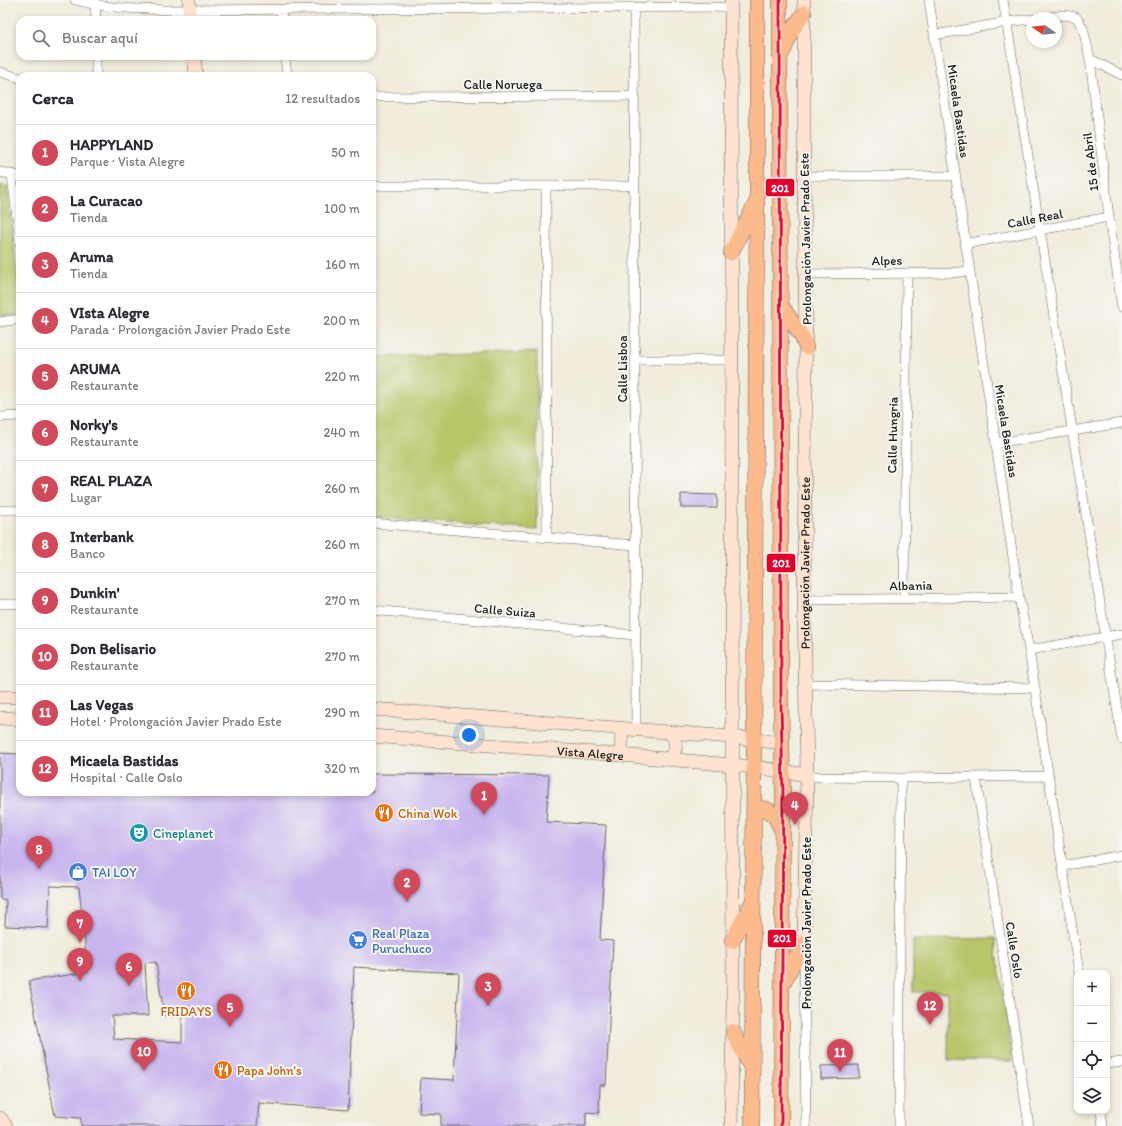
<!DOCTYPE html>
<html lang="es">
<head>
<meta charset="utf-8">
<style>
	:root { --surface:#fff; --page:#f7f7f7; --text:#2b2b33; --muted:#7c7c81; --line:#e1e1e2; --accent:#d1495b }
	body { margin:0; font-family:Itim,sans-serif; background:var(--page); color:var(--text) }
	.controls { position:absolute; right:12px; bottom:12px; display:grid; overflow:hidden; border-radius:8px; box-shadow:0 2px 6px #0003 }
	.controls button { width:36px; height:36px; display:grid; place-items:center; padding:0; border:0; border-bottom:1px solid var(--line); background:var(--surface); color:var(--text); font:20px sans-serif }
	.compass { position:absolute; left:1026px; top:12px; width:36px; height:36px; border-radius:50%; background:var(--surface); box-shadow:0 2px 6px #0003; rotate:284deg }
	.you { position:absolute; left:469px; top:735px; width:14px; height:14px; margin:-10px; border:3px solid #fff; border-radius:50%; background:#1a73e8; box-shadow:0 0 0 6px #1a73e833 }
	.badge { display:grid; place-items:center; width:26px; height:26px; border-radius:50%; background:var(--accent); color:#fff; font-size:13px; font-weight:700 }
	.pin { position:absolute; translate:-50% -33px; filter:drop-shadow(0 1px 2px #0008) }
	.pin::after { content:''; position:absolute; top:21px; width:14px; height:12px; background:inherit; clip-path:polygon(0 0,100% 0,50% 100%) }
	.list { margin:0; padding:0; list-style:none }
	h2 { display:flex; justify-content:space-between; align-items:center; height:52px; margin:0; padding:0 16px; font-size:17px }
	h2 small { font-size:13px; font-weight:400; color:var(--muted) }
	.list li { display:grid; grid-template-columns:26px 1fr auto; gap:12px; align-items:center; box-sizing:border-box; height:56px; padding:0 16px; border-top:1px solid var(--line) }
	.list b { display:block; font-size:15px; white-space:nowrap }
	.list p { margin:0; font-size:13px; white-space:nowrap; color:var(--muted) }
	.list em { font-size:13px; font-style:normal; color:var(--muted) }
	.icon { flex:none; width:22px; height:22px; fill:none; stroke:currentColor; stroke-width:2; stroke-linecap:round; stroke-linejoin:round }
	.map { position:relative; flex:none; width:1122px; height:1126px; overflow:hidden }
	.search { position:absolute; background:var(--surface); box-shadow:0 2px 6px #0003; left:16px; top:16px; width:360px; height:44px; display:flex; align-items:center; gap:10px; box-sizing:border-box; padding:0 14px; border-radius:12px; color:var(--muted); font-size:15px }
	.panel { position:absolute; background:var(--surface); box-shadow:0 2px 6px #0003; left:16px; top:72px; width:360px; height:724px; border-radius:12px }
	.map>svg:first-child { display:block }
	.green { fill:#b8c567; stroke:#6a7042 }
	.building { fill:#c8b5ee; fill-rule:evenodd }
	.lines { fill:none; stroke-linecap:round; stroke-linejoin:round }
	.street-casing { stroke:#67655f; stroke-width:10 }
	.secondary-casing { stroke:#67655f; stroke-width:14 }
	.primary-casing { stroke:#67655f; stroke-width:16 }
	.street { stroke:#fff; stroke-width:9 }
	.secondary { stroke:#fee3d1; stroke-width:13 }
	.primary { stroke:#fcba8d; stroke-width:15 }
	.bus-1-casing { stroke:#f6f6f2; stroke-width:6 }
	.bus-1 { stroke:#e4002b; stroke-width:3 }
	.labels { text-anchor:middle; stroke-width:4; stroke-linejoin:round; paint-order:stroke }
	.street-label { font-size:13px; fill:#1c1c1c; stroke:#f6f6f2 }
	.food-label { font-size:13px; fill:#c56008; stroke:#f6f6f2; text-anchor:start }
	.culture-label { font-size:13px; fill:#0d838f; stroke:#f6f6f2; text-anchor:start }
	.shop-label { font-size:13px; fill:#366cbe; stroke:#f6f6f2; text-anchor:start }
	.line-badge { stroke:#f6f6f2; stroke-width:1.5 }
	.badge-label { font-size:11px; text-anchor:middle; font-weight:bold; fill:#fff }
</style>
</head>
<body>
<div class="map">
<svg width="1122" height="1126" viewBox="0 0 1122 1126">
	<rect width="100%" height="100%" fill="#f6f6f2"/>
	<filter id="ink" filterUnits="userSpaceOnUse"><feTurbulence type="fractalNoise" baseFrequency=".025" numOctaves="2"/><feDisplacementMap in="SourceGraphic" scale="8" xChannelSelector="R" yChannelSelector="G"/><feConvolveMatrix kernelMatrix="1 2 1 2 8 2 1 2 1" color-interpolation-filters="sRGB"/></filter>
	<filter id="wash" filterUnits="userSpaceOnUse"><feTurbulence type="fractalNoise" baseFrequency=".012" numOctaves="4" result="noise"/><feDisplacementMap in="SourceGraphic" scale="16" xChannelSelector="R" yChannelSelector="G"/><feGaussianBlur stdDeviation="0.9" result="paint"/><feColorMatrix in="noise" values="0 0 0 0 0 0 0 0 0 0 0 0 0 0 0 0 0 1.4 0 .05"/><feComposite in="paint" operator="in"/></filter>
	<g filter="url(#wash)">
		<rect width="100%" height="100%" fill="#f1ecdb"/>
		<path class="green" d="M0,185L7,186L20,299V315H0Z
			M537,352V530L372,517V357Z
			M995,938L1012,1061L948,1060V992H913V940Z"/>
		<g id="blocks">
			<path class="building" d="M681,494L717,495V508H681Z
				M0,753L20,754V792H372V774L549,775L546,822L606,825L600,940L613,941L606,1085H600L599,1113L586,1112V1126H441V1114L419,1113L421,1078L454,1080L459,973L354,967L348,1110L259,1103L257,1126H81V1118L55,1116L29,981L88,972L79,887L50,886L48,928L5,926L6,900L0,899ZM156,962L164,1016L182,1017V1042L114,1039L112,1016H148L145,963Z
				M859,1065V1078L821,1079V1066Z"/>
		</g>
	</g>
	<g filter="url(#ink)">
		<use href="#blocks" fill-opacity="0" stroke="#67655f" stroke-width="1"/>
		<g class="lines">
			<defs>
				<path id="street" d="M75,0C105,8 135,9 166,10L731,7
					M95,0L96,20
					M929,0L1019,597L1029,650L1079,973
					M1003,0L1122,739
					M634,7L636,730
					M281,10L282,20
					M1042,18L1064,15L1076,17L1083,28L1090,59L1109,217L1122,307
					M935,35L1007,22L1032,19
					M96,56V76
					M285,56L287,76
					M1090,59L1122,75
					M0,72L20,78
					M372,97L635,96
					M0,172L20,176
					M12,175L20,244
					M804,176H956
					M372,186H635
					M546,186L547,538
					M965,244L1109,217
					M805,274L950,273L970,271
					M0,322L20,319
					M635,360H731
					M0,417L20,416
					M996,443L1122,423
					M0,510H20
					M372,523L635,545
					M904,598L907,273
					M804,600L1019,597
					M0,604H20
					M372,610L635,635
					M1029,650L1122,634
					M806,684L1035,688
					M807,775L820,777L901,778L1049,776
					M976,778L1029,1126
					M1062,866L1122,855
					M804,947L806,1126
					M1107,1064L1122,1062
					M1101,1111L1103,1126
					M899,1126L901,778"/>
				<g id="secondary">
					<path d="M189,0L190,20"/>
					<path d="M194,56L196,76"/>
					<path d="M0,697H20"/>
					<path d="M372,709L732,737L782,743"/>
					<path d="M0,718L20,719"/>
					<path id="s1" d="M372,736L621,755L754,767L807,775"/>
					<path d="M621,755L622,729"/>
					<path d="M665,759C678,755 679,740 668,732"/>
					<path id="s2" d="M804,943L807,775L804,600L806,347L804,176V0"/>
					<path d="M0,1118L6,1126"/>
					<path d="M731,1126L733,1002L731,0"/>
				</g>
				<path id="primary" d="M780,0L781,706L783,790L781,1126
					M783,52L792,30L804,13
					M731,253L756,203
					M781,305L802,337L806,347
					M754,815C766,797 778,821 782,831
					M732,941L752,903
					M783,983L804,943
					M733,1032L752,1069
					M752,1126L757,200V0"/>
			</defs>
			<use href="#street" class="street-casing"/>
			<use href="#secondary" class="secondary-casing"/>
			<use href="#primary" class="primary-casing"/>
			<use href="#street" class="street"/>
			<use href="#secondary" class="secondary"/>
			<use href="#primary" class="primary"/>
			<defs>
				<path id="bus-1" d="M780,0L781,706L783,790L781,1126"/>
			</defs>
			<use href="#bus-1" class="bus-1-casing"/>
			<use href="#bus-1" class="bus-1"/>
		</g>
	</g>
	<defs>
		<symbol id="restaurant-disc" viewBox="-11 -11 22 22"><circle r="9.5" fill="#e8710a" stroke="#f6f6f2"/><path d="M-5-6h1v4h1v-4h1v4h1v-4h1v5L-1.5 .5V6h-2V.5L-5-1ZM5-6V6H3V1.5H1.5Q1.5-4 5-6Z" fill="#fff"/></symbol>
		<symbol id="theatre-disc" viewBox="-11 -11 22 22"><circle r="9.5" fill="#0f9aa8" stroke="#f6f6f2"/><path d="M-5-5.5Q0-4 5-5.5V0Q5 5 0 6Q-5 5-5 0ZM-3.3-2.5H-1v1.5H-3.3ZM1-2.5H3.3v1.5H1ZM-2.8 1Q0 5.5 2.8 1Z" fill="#fff"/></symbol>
		<symbol id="shop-disc" viewBox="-11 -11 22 22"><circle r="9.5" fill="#3f7fe0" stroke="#f6f6f2"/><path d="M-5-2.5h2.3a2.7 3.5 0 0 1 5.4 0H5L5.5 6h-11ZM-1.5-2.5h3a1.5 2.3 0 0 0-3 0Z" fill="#fff"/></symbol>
		<symbol id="supermarket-disc" viewBox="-11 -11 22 22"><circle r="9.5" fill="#3f7fe0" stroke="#f6f6f2"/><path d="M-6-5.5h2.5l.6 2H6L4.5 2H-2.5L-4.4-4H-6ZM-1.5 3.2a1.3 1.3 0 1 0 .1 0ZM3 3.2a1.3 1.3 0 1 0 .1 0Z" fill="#fff"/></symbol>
	</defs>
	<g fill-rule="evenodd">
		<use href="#restaurant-disc" x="373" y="802" width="22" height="22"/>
		<use href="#theatre-disc" x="128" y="822" width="22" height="22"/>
		<use href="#shop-disc" x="67" y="861" width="22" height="22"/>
		<use href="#supermarket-disc" x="347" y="929" width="22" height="22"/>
		<use href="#restaurant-disc" x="175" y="980" width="22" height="22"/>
		<use href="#restaurant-disc" x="212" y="1059" width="22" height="22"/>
	</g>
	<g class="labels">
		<g class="street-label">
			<text x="503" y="89">Calle Noruega</text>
			<text transform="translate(959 111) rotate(82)" y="5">Micaela Bastidas</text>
			<text transform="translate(1090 162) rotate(-97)" y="5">15 de Abril</text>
			<text transform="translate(1035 218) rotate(-11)" y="5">Calle Real</text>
			<text transform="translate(805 239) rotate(-91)" y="5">Prolongación Javier Prado Este</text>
			<text transform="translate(887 260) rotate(-1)" y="5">Alpes</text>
			<text transform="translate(622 369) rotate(-90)" y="5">Calle Lisboa</text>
			<text transform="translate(1007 431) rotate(81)" y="5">Micaela Bastidas</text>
			<text transform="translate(892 435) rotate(-89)" y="5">Calle Hungría</text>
			<text dy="5" stroke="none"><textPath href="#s2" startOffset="380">Prolongación Javier Prado Este</textPath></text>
			<text transform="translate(911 585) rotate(-1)" y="5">Albania</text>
			<text transform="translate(505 610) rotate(5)" y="5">Calle Suiza</text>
			<text dy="5" stroke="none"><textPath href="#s1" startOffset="219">Vista Alegre</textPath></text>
			<text transform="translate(806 923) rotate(-90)" y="5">Prolongación Javier Prado Este</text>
			<text transform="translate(1015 950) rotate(81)" y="5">Calle Oslo</text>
		</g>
		<g class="food-label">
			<text x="398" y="818">China Wok</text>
			<text x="186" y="1016" text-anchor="middle">FRIDAYS</text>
			<text x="237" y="1075">Papa John's</text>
		</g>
		<g class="culture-label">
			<text x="153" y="838">Cineplanet</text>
		</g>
		<g class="shop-label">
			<text x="92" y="877">TAI LOY</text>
			<text x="372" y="938">Real Plaza<tspan x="372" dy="15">Puruchuco</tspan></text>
		</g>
	</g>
	<g class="line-badge">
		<rect x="765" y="178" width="30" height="19" rx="4" fill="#e4002b"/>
		<rect x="766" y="553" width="30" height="20" rx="4" fill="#e4002b"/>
		<rect x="767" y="929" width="30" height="19" rx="4" fill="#e4002b"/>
	</g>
	<g class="badge-label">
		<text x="780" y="192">201</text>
		<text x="781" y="567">201</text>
		<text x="782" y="942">201</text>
	</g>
</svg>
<div class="controls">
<button>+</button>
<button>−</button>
<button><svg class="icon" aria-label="locate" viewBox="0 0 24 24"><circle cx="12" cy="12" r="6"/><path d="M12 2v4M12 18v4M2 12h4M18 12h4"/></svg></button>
<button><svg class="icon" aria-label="layers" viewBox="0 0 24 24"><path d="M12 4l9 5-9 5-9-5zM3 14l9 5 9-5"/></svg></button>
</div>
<svg class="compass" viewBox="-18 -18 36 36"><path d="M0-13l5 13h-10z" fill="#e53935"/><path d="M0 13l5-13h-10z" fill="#7c7c81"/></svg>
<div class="you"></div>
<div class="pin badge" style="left:484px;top:815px">1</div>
<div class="pin badge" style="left:407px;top:902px">2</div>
<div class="pin badge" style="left:488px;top:1006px">3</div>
<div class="pin badge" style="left:795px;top:825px">4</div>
<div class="pin badge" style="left:230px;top:1027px">5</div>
<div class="pin badge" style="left:129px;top:986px">6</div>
<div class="pin badge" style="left:80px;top:943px">7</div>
<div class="pin badge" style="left:39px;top:869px">8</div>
<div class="pin badge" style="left:80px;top:981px">9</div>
<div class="pin badge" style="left:144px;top:1071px">10</div>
<div class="pin badge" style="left:840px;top:1072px">11</div>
<div class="pin badge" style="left:930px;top:1025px">12</div>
<div class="search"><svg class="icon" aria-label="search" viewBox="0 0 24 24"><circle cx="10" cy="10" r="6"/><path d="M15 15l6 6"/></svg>Buscar aquí</div>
<section class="panel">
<h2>Cerca<small>12 resultados</small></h2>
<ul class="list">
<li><span class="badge">1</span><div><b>HAPPYLAND</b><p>Parque · Vista Alegre</p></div><em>50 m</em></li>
<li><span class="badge">2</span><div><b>La Curacao</b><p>Tienda</p></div><em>100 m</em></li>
<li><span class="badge">3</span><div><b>Aruma</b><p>Tienda</p></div><em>160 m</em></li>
<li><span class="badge">4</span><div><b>VIsta Alegre</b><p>Parada · Prolongación Javier Prado Este</p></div><em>200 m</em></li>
<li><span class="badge">5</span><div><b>ARUMA</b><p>Restaurante</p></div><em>220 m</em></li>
<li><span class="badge">6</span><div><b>Norky's</b><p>Restaurante</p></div><em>240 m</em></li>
<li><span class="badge">7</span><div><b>REAL PLAZA</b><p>Lugar</p></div><em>260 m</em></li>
<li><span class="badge">8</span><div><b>Interbank</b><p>Banco</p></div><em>260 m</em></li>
<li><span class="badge">9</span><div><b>Dunkin'</b><p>Restaurante</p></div><em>270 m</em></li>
<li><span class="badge">10</span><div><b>Don Belisario</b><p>Restaurante</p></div><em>270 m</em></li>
<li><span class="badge">11</span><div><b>Las Vegas</b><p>Hotel · Prolongación Javier Prado Este</p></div><em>290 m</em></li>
<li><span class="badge">12</span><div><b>Micaela Bastidas</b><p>Hospital · Calle Oslo</p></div><em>320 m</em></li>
</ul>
</section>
</div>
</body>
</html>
